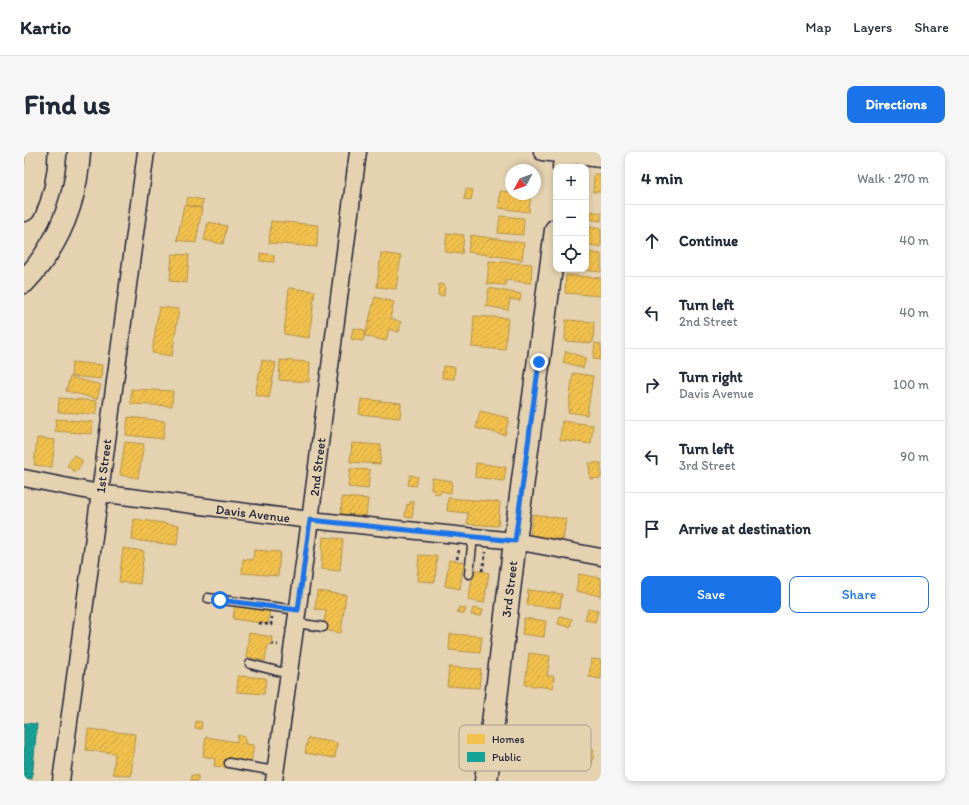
<!DOCTYPE html>
<html lang="en">
<head>
<meta charset="utf-8">
<style>
	:root { --surface:#fff; --page:#f6f6f7; --text:#1f2937; --muted:#747a83; --line:#e0e1e3; --accent:#1a73e8 }
	body { margin:0; font-family:Itim,sans-serif; background:var(--page); color:var(--text) }
	.controls { position:absolute; right:12px; top:12px; display:grid; overflow:hidden; border-radius:8px; box-shadow:0 2px 6px #0003 }
	.controls button { width:36px; height:36px; display:grid; place-items:center; padding:0; border:0; border-bottom:1px solid var(--line); background:var(--surface); color:var(--text); font:20px sans-serif }
	.compass { position:absolute; left:481px; top:12px; width:36px; height:36px; border-radius:50%; background:var(--surface); box-shadow:0 2px 6px #0003; rotate:229deg }
	.stop { position:absolute; width:12px; height:12px; margin:-9px; border:3px solid #1a73e8; border-radius:50%; background:#fff }
	.stop.end { background:#1a73e8; border-color:#fff; box-shadow:0 1px 4px #0008 }
	.list { margin:0; padding:0; list-style:none }
	h2 { display:flex; justify-content:space-between; align-items:center; height:52px; margin:0; padding:0 16px; font-size:17px }
	h2 small { font-size:13px; font-weight:400; color:var(--muted) }
	.list li { display:grid; grid-template-columns:26px 1fr auto; gap:12px; align-items:center; box-sizing:border-box; height:72px; padding:0 16px; border-top:1px solid var(--line) }
	.list b { display:block; font-size:15px; white-space:nowrap }
	.list p { margin:0; font-size:13px; white-space:nowrap; color:var(--muted) }
	.list em { font-size:13px; font-style:normal; color:var(--muted) }
	.actions { display:flex; gap:8px; padding:12px 16px }
	.actions a { flex:1; padding:9px 0; border:1px solid var(--accent); border-radius:8px; text-align:center; font-size:14px; color:var(--accent) }
	.actions .main { background:var(--accent); color:#fff }
	.icon { flex:none; width:22px; height:22px; fill:none; stroke:currentColor; stroke-width:2; stroke-linecap:round; stroke-linejoin:round }
	.map { position:relative; flex:none; width:577px; height:629px; overflow:hidden; border-radius:8px }
	header { display:flex; align-items:center; gap:24px; box-sizing:border-box; height:56px; padding:0 20px; background:var(--surface); border-bottom:1px solid var(--line) }
	header strong { font-size:19px }
	nav { display:flex; gap:22px; margin-inline-start:auto; font-size:14px }
	.intro { display:flex; align-items:center; justify-content:space-between; box-sizing:border-box; height:96px; padding:0 24px }
	h1 { margin:0; font-size:28px }
	.button { padding:10px 18px; border-radius:8px; background:var(--accent); color:#fff; font-size:14px; font-weight:700 }
	main { display:flex; gap:24px; padding:0 24px }
	aside { flex:1; background:var(--surface); border-radius:8px; box-shadow:0 2px 6px #0003 }
	.map>svg:first-child { display:block }
	.homes { fill:url(#homes-hatch); stroke:#b49148 }
	.public { fill:url(#public-hatch); stroke:#1a7c7c }
	.lines { fill:none; stroke-linecap:round; stroke-linejoin:round }
	.lane-casing { stroke:#22223b; stroke-width:11 }
	.street-casing { stroke:#22223b; stroke-width:19 }
	.secondary-casing { stroke:#22223b; stroke-width:25 }
	.highway-casing { stroke:#22223b; stroke-width:25 }
	.path { stroke:#22223b; stroke-width:2.5; stroke-dasharray:3 3; stroke-linecap:butt }
	.lane { stroke:#e4d2b0; stroke-width:8 }
	.street { stroke:#e4d2b0; stroke-width:16 }
	.secondary { stroke:#e4d2b0; stroke-width:22 }
	.highway { stroke:#e4d2b0; stroke-width:22 }
	.route { stroke:#1a73e8; stroke-width:5 }
	.labels { text-anchor:middle; stroke-width:4; stroke-linejoin:round; paint-order:stroke }
	.street-label { font-size:13px; fill:#22223b; stroke:#e4d2b0 }
	.key { fill:#e4d2b0; stroke:#aa9d8d; stroke-width:1 }
	.key-label { font-size:11px; fill:#22223b }
</style>
</head>
<body>
<header>
<strong>Kartio</strong>
<nav><a>Map</a><a>Layers</a><a>Share</a></nav>
</header>
<div class="intro"><h1>Find us</h1><a class="button">Directions</a></div>
<main>
<div class="map">
<svg width="577" height="629" viewBox="0 0 577 629">
	<defs>
		<pattern id="homes-hatch" width="6" height="6" patternUnits="userSpaceOnUse"><rect width="6" height="6" fill="#f2c14e"/><path d="M-1 1l2-2M0 6l6-6M5 7l2-2" fill="none" stroke="#cfa645"/></pattern>
		<pattern id="public-hatch" width="6" height="6" patternUnits="userSpaceOnUse"><rect width="6" height="6" fill="#17a398"/><path d="M-1 1l2-2M0 6l6-6M5 7l2-2" fill="none" stroke="#14847d"/></pattern>
	</defs>
	<rect width="100%" height="100%" fill="#e4d2b0"/>
	<filter id="ink" filterUnits="userSpaceOnUse"><feTurbulence type="fractalNoise" baseFrequency=".025" numOctaves="2"/><feDisplacementMap in="SourceGraphic" scale="8" xChannelSelector="R" yChannelSelector="G"/><feConvolveMatrix kernelMatrix="1 2 1 2 8 2 1 2 1" color-interpolation-filters="sRGB"/></filter>
	<g filter="url(#ink)">
		<path class="homes" d="M570,22H577V40H569Z
			M442,37L449,38L447,48L440,47Z
			M476,39L487,40V42H507L505,60L475,56Z
			M164,45L179,48L177,56L162,53Z
			M160,53L178,56L172,91L153,88Z
			M566,59L577,61V69L564,67Z
			M476,64L500,66L499,83L474,81Z
			M247,69L294,73L293,95L245,91Z
			M184,70L203,74L199,92L180,88Z
			M565,75L577,77V95L562,92Z
			M423,81L440,83L438,102L421,100Z
			M447,83L500,91L498,108L444,100Z
			M563,100L577,102V120L560,118L562,117Z
			M236,101L250,103V110L236,109Z
			M357,101L377,104L372,137L353,135Z
			M148,102L165,103L163,131L146,129Z
			M465,109L508,112L507,131L482,128V133L463,132Z
			M542,123L577,126V144L541,141Z
			M415,132L421,133L420,144L414,143Z
			M265,136L291,139L285,186L260,182Z
			M465,136L497,142L496,149L486,147L484,158L462,154Z
			M351,145L370,150L366,166L377,170L375,180L365,177L362,189L341,184Z
			M135,155L155,157L148,204L128,201Z
			M450,164L484,166L481,198L448,195Z
			M542,168L570,170L569,191L541,189Z
			M329,176L341,178L339,189L327,187Z
			M571,191L577,192V208L569,207Z
			M542,199L562,206L559,216L539,210Z
			M238,208L252,211L245,246L231,243Z
			M256,208L286,210L285,230L255,228Z
			M48,210L78,213L77,227L47,224Z
			M419,214L431,215L430,227L418,226Z
			M549,221L569,224L563,263L544,260Z
			M46,225L77,233L73,247L42,239Z
			M107,237L149,239L148,254L107,252Z
			M35,246L73,249L72,262L34,260Z
			M337,247L377,251L376,266L335,262Z
			M456,259L485,266L481,283L452,276Z
			M104,265L141,269L139,287L102,283Z
			M32,267L69,270L68,282L31,279Z
			M538,269L569,273L567,292L536,288Z
			M13,286L31,288L28,315L10,313Z
			M101,290L120,292L114,326L96,323Z
			M328,291L357,293L356,312L326,310Z
			M50,303L59,309L52,320L43,314Z
			M452,311L482,315L480,329L451,325Z
			M565,311H577V326L566,327Z
			M326,317L346,318L344,337L324,335Z
			M386,323L394,325L392,334L384,333Z
			M408,326L428,329L427,341L416,339V342L410,341V338L407,337Z
			M318,345L344,347L342,364L317,362Z
			M424,346L476,350L474,374L443,372L444,361L423,359Z
			M386,350H390L388,366L381,365L383,352L386,353Z
			M509,362L542,367L539,388L506,384Z
			M110,367L155,373L153,393L108,388Z
			M299,385L319,387L316,419L297,417Z
			M99,396L120,399L116,432L95,430Z
			M230,398L256,400L254,424L218,421L219,407L229,408Z
			M395,403L413,404L411,430L393,429Z
			M425,408L440,410L436,437L421,434Z
			M450,417L465,421L460,451L444,448Z
			M555,422L577,426V444L552,439Z
			M504,438L538,442L536,456L503,453Z
			M293,439L322,443L317,481L299,478L302,458L291,457Z
			M211,452L246,457L244,472L209,467Z
			M435,455L442,457L440,462L433,460Z
			M449,456L459,458L457,464L447,463Z
			M564,457L574,459L571,470L561,468Z
			M536,464L548,467L546,475L534,472Z
			M500,466L522,469L520,485L498,482Z
			M225,481L248,485L247,493H244L241,509L222,505Z
			M426,482L458,484L456,501L425,498Z
			M505,501L526,504L523,524H530L529,536L501,533Z
			M567,507L577,508V527L565,525Z
			M425,515L457,517L455,536L423,534Z
			M214,524L242,526L240,542L213,540Z
			M172,569L178,570L177,577L171,576Z
			M64,577L111,582L107,624L89,622L91,601L62,598Z
			M214,583L221,585V592L230,593L227,611L205,608L204,616L190,614L191,607L179,604L182,585L213,590Z
			M284,586L313,591L311,606L281,601Z
			M565,596L570,597L568,613H563Z
			M167,623L174,624V629H167Z"/>
		<path class="public" d="M0,571L13,572L8,627L0,626Z"/>
		<g class="lines">
			<defs>
				<path id="lane" d="M445,422L449,385
					M184,446L274,458
					M272,471L299,475
					M226,512L265,522
					M205,611L251,619"/>
				<path id="street" d="M518,0L577,7
					M0,326L75,341L286,368L491,389L577,405
					M37,629L122,0
					M250,629L286,368L334,0"/>
				<path id="secondary" d="M540,15L542,0
					M462,629L491,389L532,78"/>
				<path id="highway" d="M0,58C8,39 12,20 12,0
					M0,130C34,94 52,50 55,0"/>
			</defs>
			<use href="#lane" class="lane-casing"/>
			<use href="#street" class="street-casing"/>
			<use href="#secondary" class="secondary-casing"/>
			<use href="#highway" class="highway-casing"/>
			<path class="path" d="M433,407L435,398
				M458,419L462,400
				M235,471L247,473L248,465
				M247,492L254,493"/>
			<use href="#lane" class="lane"/>
			<use href="#street" class="street"/>
			<use href="#secondary" class="secondary"/>
			<use href="#highway" class="highway"/>
		</g>
	</g>
	<g class="lines" filter="url(#ink)">
		<path class="route" d="M196,448L274,458L286,368L491,389L515,210"/>
	</g>
	<g class="labels">
		<g class="street-label">
			<text transform="translate(79 314) rotate(-83)" y="5">1st Street</text>
			<text transform="translate(293 315) rotate(-83)" y="5">2nd Street</text>
			<text transform="translate(229 361) rotate(7)" y="5">Davis Avenue</text>
			<text transform="translate(485 437) rotate(-83)" y="5">3rd Street</text>
		</g>
	</g>
	<rect x="435" y="573" width="132" height="46" rx="6" class="key"/>
	<rect x="443" y="582" width="18" height="10" fill="#f2c14e"/>
	<rect x="443" y="600" width="18" height="10" fill="#17a398"/>
	<g class="key-label">
		<text x="468" y="591">Homes</text>
		<text x="468" y="609">Public</text>
	</g>
</svg>
<div class="controls">
<button>+</button>
<button>−</button>
<button><svg class="icon" aria-label="locate" viewBox="0 0 24 24"><circle cx="12" cy="12" r="6"/><path d="M12 2v4M12 18v4M2 12h4M18 12h4"/></svg></button>
</div>
<svg class="compass" viewBox="-18 -18 36 36"><path d="M0-13l5 13h-10z" fill="#e53935"/><path d="M0 13l5-13h-10z" fill="#747a83"/></svg>
<div class="stop" style="left:196px;top:448px"></div>
<div class="stop end" style="left:515px;top:210px"></div>
</div>
<aside>
<h2>4 min<small>Walk · 270 m</small></h2>
<ul class="list">
<li><svg class="icon" aria-label="ahead" viewBox="0 0 24 24"><path d="M12 20V5M6 11l6-6 6 6"/></svg><div><b>Continue</b></div><em>40 m</em></li>
<li><svg class="icon" aria-label="left" viewBox="0 0 24 24"><path d="M17 20v-9H6M10 6l-5 5 5 5"/></svg><div><b>Turn left</b><p>2nd Street</p></div><em>40 m</em></li>
<li><svg class="icon" aria-label="right" viewBox="0 0 24 24"><path d="M7 20v-9h11M14 6l5 5-5 5"/></svg><div><b>Turn right</b><p>Davis Avenue</p></div><em>100 m</em></li>
<li><svg class="icon" aria-label="left" viewBox="0 0 24 24"><path d="M17 20v-9H6M10 6l-5 5 5 5"/></svg><div><b>Turn left</b><p>3rd Street</p></div><em>90 m</em></li>
<li><svg class="icon" aria-label="arrive" viewBox="0 0 24 24"><path d="M6 21V4h12l-3 4 3 4H6"/></svg><div><b>Arrive at destination</b></div></li>
</ul>
<div class="actions"><a class="main">Save</a><a>Share</a></div>
</aside>
</main>
</body>
</html>
